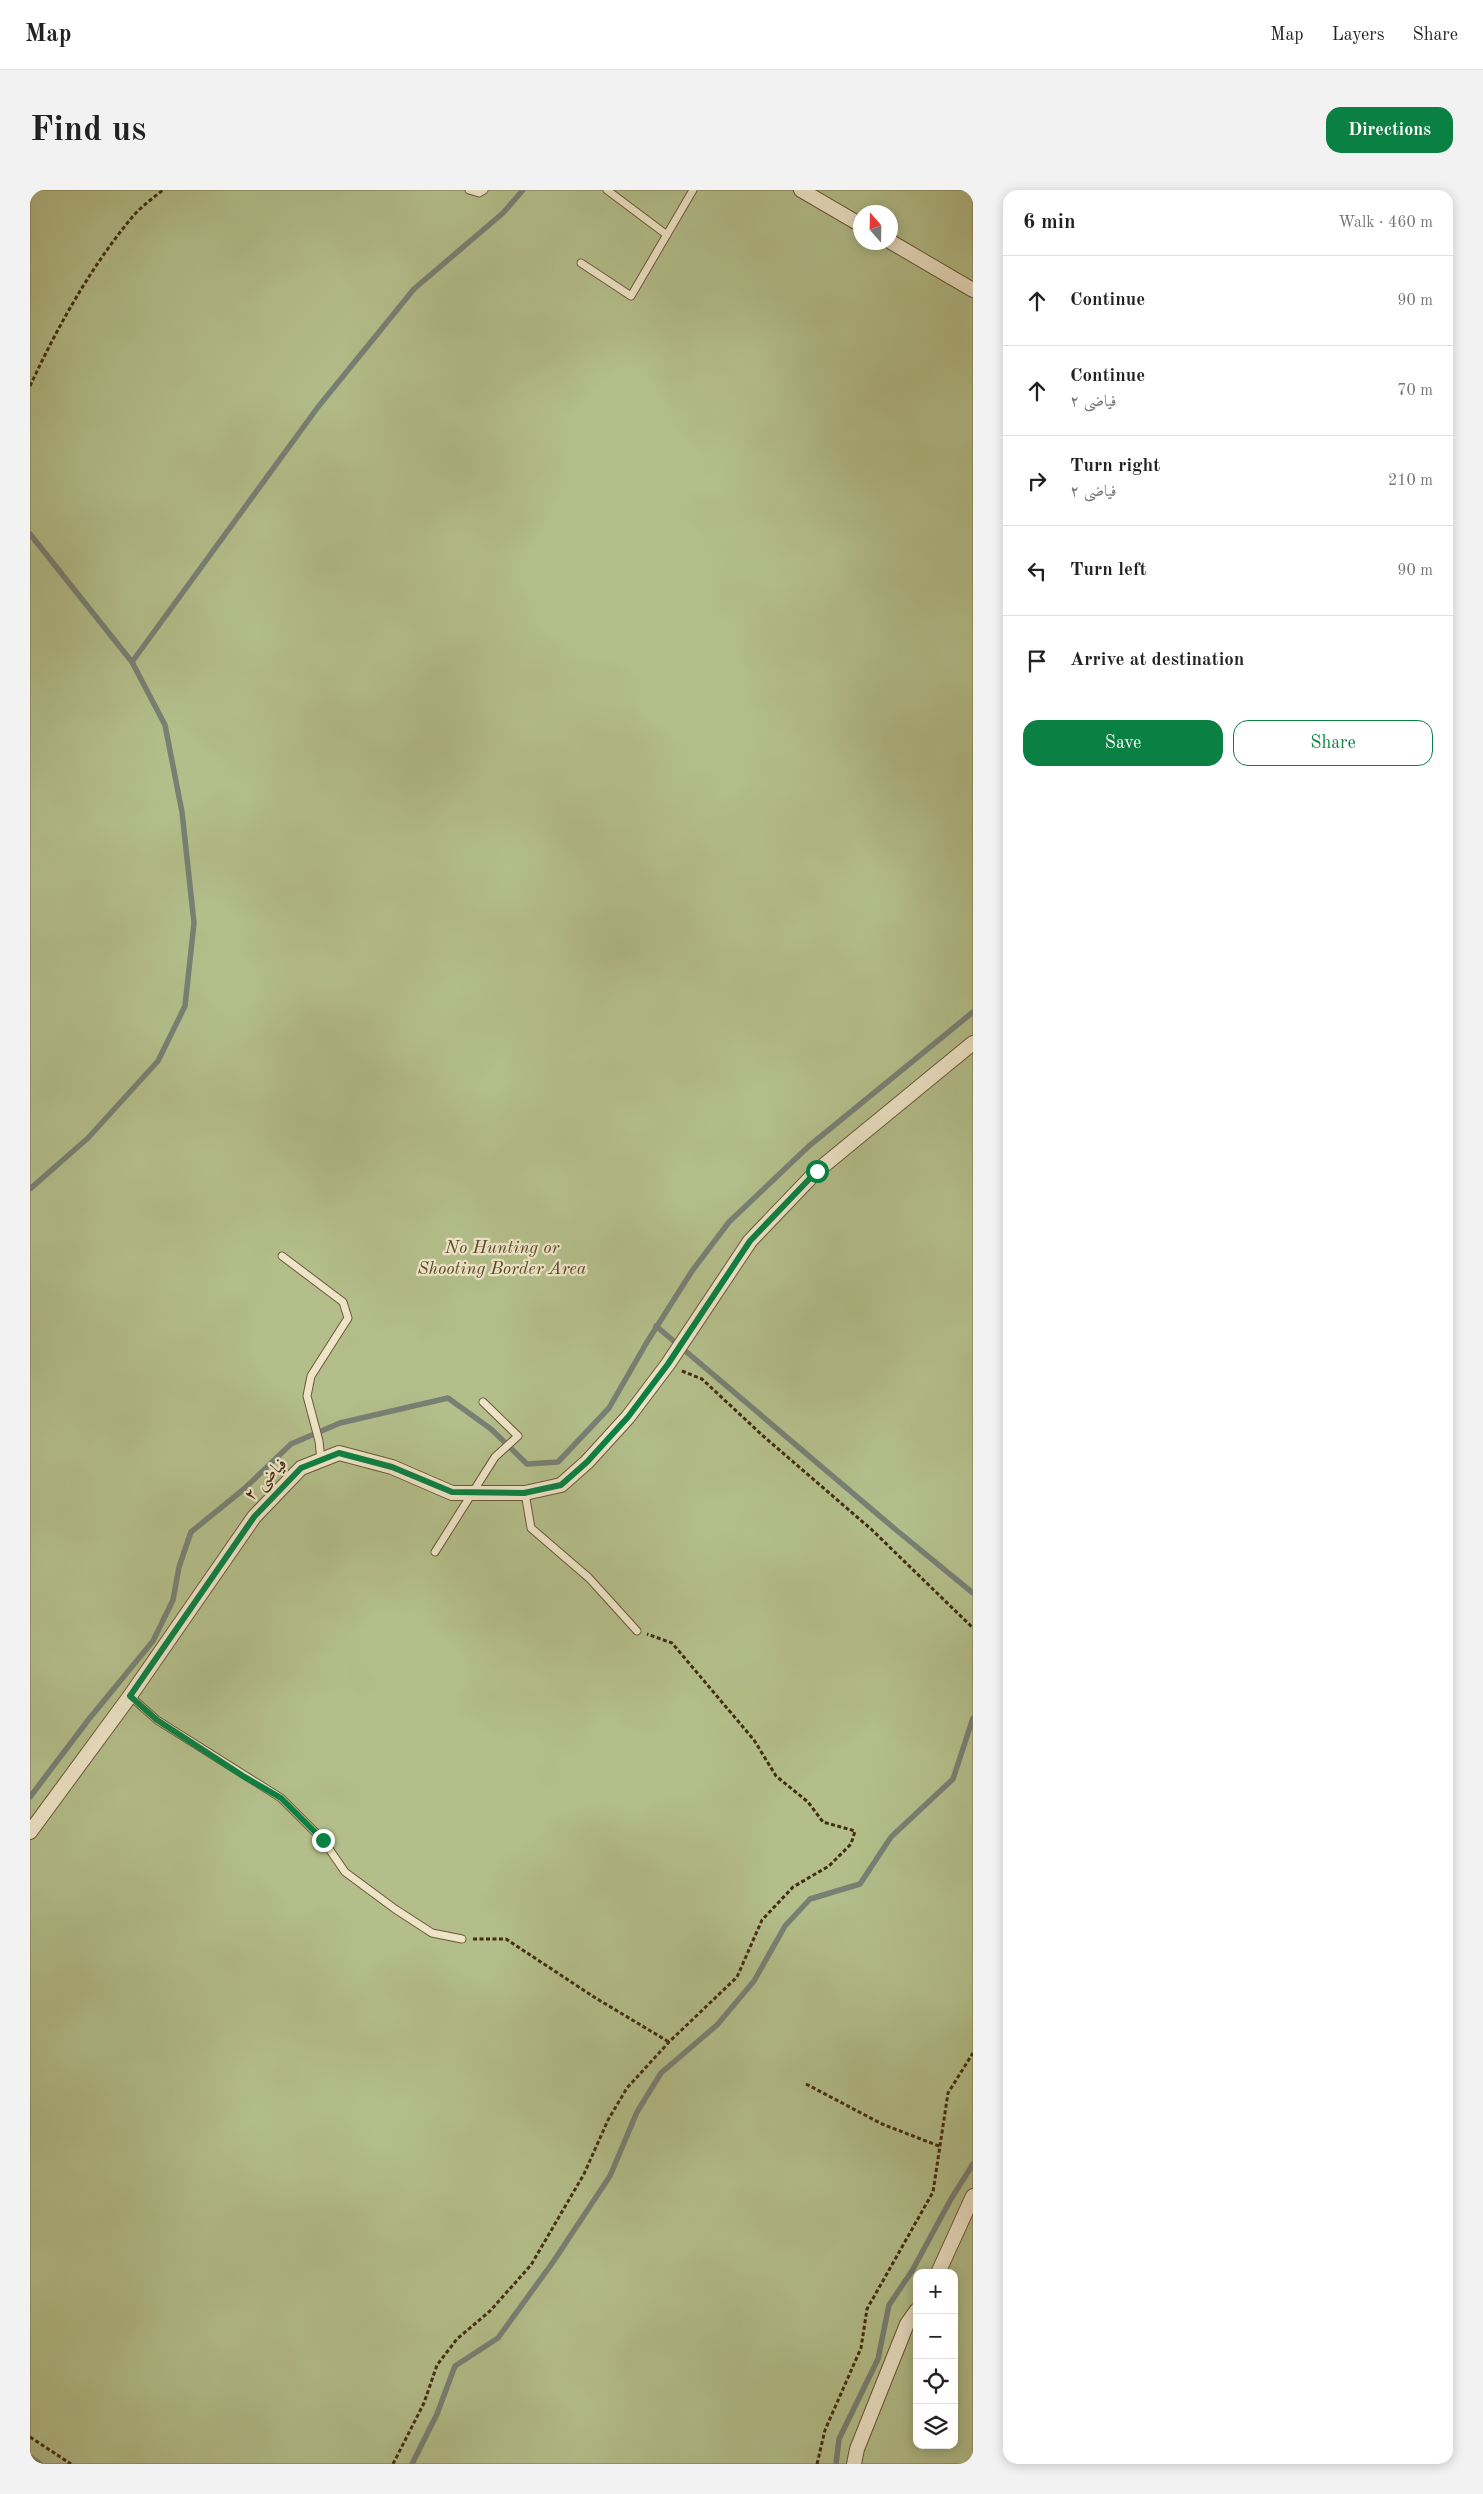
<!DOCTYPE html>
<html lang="en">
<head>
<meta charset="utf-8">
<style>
	:root { --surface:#fff; --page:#f2f2f2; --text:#222; --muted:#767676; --line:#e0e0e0; --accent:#0b8043 }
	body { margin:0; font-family:"Old Standard TT",Amiri,serif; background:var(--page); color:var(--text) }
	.controls { position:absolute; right:15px; bottom:15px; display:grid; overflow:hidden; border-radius:10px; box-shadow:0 2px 12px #0003 }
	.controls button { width:45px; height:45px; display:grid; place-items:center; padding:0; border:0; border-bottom:1px solid var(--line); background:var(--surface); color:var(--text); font:25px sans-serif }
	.compass { position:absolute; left:823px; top:15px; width:45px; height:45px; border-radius:50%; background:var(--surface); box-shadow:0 2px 12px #0003; rotate:340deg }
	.stop { position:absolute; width:15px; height:15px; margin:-11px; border:4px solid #0b8043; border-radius:50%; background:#fff }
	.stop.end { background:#0b8043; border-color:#fff; box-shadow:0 1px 5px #0008 }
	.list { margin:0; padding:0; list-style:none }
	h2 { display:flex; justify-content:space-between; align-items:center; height:65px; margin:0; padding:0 20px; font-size:21px }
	h2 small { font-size:16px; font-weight:400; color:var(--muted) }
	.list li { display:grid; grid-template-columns:32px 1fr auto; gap:15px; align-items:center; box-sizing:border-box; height:90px; padding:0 20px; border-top:1px solid var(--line) }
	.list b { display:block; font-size:19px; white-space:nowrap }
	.list p { margin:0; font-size:16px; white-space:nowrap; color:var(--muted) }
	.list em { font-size:16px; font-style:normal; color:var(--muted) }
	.actions { display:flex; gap:10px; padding:15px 20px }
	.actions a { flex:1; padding:11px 0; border:1px solid var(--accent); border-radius:15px; text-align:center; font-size:18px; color:var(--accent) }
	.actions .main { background:var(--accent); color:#fff }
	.icon { flex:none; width:28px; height:28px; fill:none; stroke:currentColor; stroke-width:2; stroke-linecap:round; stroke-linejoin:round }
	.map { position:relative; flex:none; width:943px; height:2274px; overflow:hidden; border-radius:15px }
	header { display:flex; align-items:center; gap:30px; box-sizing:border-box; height:70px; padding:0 25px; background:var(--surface); border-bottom:1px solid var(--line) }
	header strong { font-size:24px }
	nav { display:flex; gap:28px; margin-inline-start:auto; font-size:18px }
	.intro { display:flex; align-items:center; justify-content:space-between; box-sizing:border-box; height:120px; padding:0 30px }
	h1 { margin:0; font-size:35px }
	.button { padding:12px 22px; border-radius:15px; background:var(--accent); color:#fff; font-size:18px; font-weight:700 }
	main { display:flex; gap:30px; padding:0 30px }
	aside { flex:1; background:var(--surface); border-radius:15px; box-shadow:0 2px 12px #0003 }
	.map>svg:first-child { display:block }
	.green { fill:#b3be8a; stroke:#7c764e; fill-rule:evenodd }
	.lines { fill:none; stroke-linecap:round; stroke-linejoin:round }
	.stream { stroke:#788074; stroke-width:5.5 }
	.lane-casing { stroke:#6c5838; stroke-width:9 }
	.street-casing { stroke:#6c5838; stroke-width:16 }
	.path { stroke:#442d12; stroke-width:3; stroke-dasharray:4 2.5; stroke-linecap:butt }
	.lane { stroke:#eee5c8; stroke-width:7 }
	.street { stroke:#eee5c8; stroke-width:14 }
	.route { stroke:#0b8043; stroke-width:6 }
	.labels { text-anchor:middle; stroke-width:4.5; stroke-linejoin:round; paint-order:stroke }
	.park-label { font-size:18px; font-style:italic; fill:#5a4a2a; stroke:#eee5c8 }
	.street-label { font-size:18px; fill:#442d12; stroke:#eee5c8 }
</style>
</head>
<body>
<header>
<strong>Map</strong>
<nav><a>Map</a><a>Layers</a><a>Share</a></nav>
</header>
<div class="intro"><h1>Find us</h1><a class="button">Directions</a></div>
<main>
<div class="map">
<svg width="943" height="2274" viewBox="0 0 943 2274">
	<rect width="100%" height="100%" fill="#e5d7ab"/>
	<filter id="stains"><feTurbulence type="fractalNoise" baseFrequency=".004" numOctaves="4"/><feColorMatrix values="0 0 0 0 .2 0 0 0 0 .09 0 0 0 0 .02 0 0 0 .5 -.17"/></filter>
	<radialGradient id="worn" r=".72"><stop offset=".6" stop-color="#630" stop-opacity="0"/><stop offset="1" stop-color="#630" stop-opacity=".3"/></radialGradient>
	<path class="green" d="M0,0H943V2274H0ZM831,22H861V52H831ZM887,2083H924V2255H887Z"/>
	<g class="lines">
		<path class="stream" d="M0,344L102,472L135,535L152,622L164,733L155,816L128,871L58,948L0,999
			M102,472L288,217L384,99L473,23L493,0
			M626,1136L865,1339L943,1403
			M0,1607L59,1529L123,1451L143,1410L149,1377L161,1342L214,1299L261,1254L310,1233L418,1208L461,1239L497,1274L528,1272L579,1218L617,1152L662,1081L699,1032L779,956L943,822
			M0,2267L10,2274
			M382,2274L407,2224L425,2176L468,2148L523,2072L580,1986L607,1922L631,1883L687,1835L724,1791L755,1736L780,1709L830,1694L861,1647L923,1589L943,1528
			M806,2274L809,2249L848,2169L859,2115L882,2081L921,2009L943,1974"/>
		<defs>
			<path id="lane" d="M439,0L449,3L454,0
				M577,0L637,45
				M551,73L601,106L663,0
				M252,1066L313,1112L318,1128L281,1186L277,1206L289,1251L291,1270
				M495,1303L501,1338L559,1388L607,1441
				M405,1362L465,1267L488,1246L453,1212
				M100,1506L127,1530L251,1608L293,1650L315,1682L365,1719L402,1743L432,1749"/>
			<path id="street" d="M771,0L831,35
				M861,52L943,100
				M0,1642L100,1506L224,1327L271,1278L309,1263L362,1277L422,1303H495L531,1295L557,1272L598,1227L638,1174L720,1051L787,981L943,853
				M908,2083L943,2006
				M824,2274L827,2259L877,2134L887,2120"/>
		</defs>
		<use href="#lane" class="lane-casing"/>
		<use href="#street" class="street-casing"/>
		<path class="path" d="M0,196C28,136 61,76 104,25C112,16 123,8 133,0
			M652,1181L672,1189L732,1245L841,1339L943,1438
			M443,1749H476L564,1807L639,1852
			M776,1894L852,1934L909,1956
			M0,2247L41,2274
			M363,2274L394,2213L407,2175L427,2149L460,2121L501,2075L554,1984L578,1930L597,1898L639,1852L707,1787L732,1730L763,1697L799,1676L821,1654L825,1641L793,1632L778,1612L746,1586L724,1550L642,1453L617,1444
			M787,2274L795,2240L831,2158L837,2119L903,2002L918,1903L943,1863"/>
		<use href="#lane" class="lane"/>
		<use href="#street" class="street"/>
	</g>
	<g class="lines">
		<path class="route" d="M293,1650L251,1608L213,1586L127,1530L100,1506L224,1327L271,1278L309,1263L362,1277L422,1302L494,1303L531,1295L557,1272L598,1227L638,1174L720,1051L787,981"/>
	</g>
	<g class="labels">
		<g class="park-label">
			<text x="472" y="1063">No Hunting or<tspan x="472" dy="21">Shooting Border Area</tspan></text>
		</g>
		<g class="street-label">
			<text transform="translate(235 1289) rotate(-45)" y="6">فیاضی ۲</text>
		</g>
	</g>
	<rect width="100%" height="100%" filter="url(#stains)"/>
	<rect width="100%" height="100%" fill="url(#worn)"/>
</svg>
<div class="controls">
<button>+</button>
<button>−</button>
<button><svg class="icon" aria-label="locate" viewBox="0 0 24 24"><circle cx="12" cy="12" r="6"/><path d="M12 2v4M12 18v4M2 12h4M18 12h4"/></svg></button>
<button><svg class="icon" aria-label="layers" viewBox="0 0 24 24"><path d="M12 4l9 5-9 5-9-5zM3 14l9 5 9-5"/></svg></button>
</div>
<svg class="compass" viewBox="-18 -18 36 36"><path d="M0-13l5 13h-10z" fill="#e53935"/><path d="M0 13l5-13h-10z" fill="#767676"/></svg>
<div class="stop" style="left:787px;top:981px"></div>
<div class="stop end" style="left:293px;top:1650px"></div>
</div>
<aside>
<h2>6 min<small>Walk · 460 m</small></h2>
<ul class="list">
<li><svg class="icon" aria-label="ahead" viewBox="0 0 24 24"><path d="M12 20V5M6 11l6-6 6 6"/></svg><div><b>Continue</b></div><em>90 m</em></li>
<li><svg class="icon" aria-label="ahead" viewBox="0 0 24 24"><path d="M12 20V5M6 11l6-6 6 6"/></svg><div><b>Continue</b><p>فیاضی ۲</p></div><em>70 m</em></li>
<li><svg class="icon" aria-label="right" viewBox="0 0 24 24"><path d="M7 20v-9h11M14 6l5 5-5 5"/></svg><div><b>Turn right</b><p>فیاضی ۲</p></div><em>210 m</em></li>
<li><svg class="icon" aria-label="left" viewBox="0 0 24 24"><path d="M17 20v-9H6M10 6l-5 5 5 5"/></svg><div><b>Turn left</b></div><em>90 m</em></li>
<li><svg class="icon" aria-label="arrive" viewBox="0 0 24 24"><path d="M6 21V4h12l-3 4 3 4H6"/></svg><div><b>Arrive at destination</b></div></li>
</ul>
<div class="actions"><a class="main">Save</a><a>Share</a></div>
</aside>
</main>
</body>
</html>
